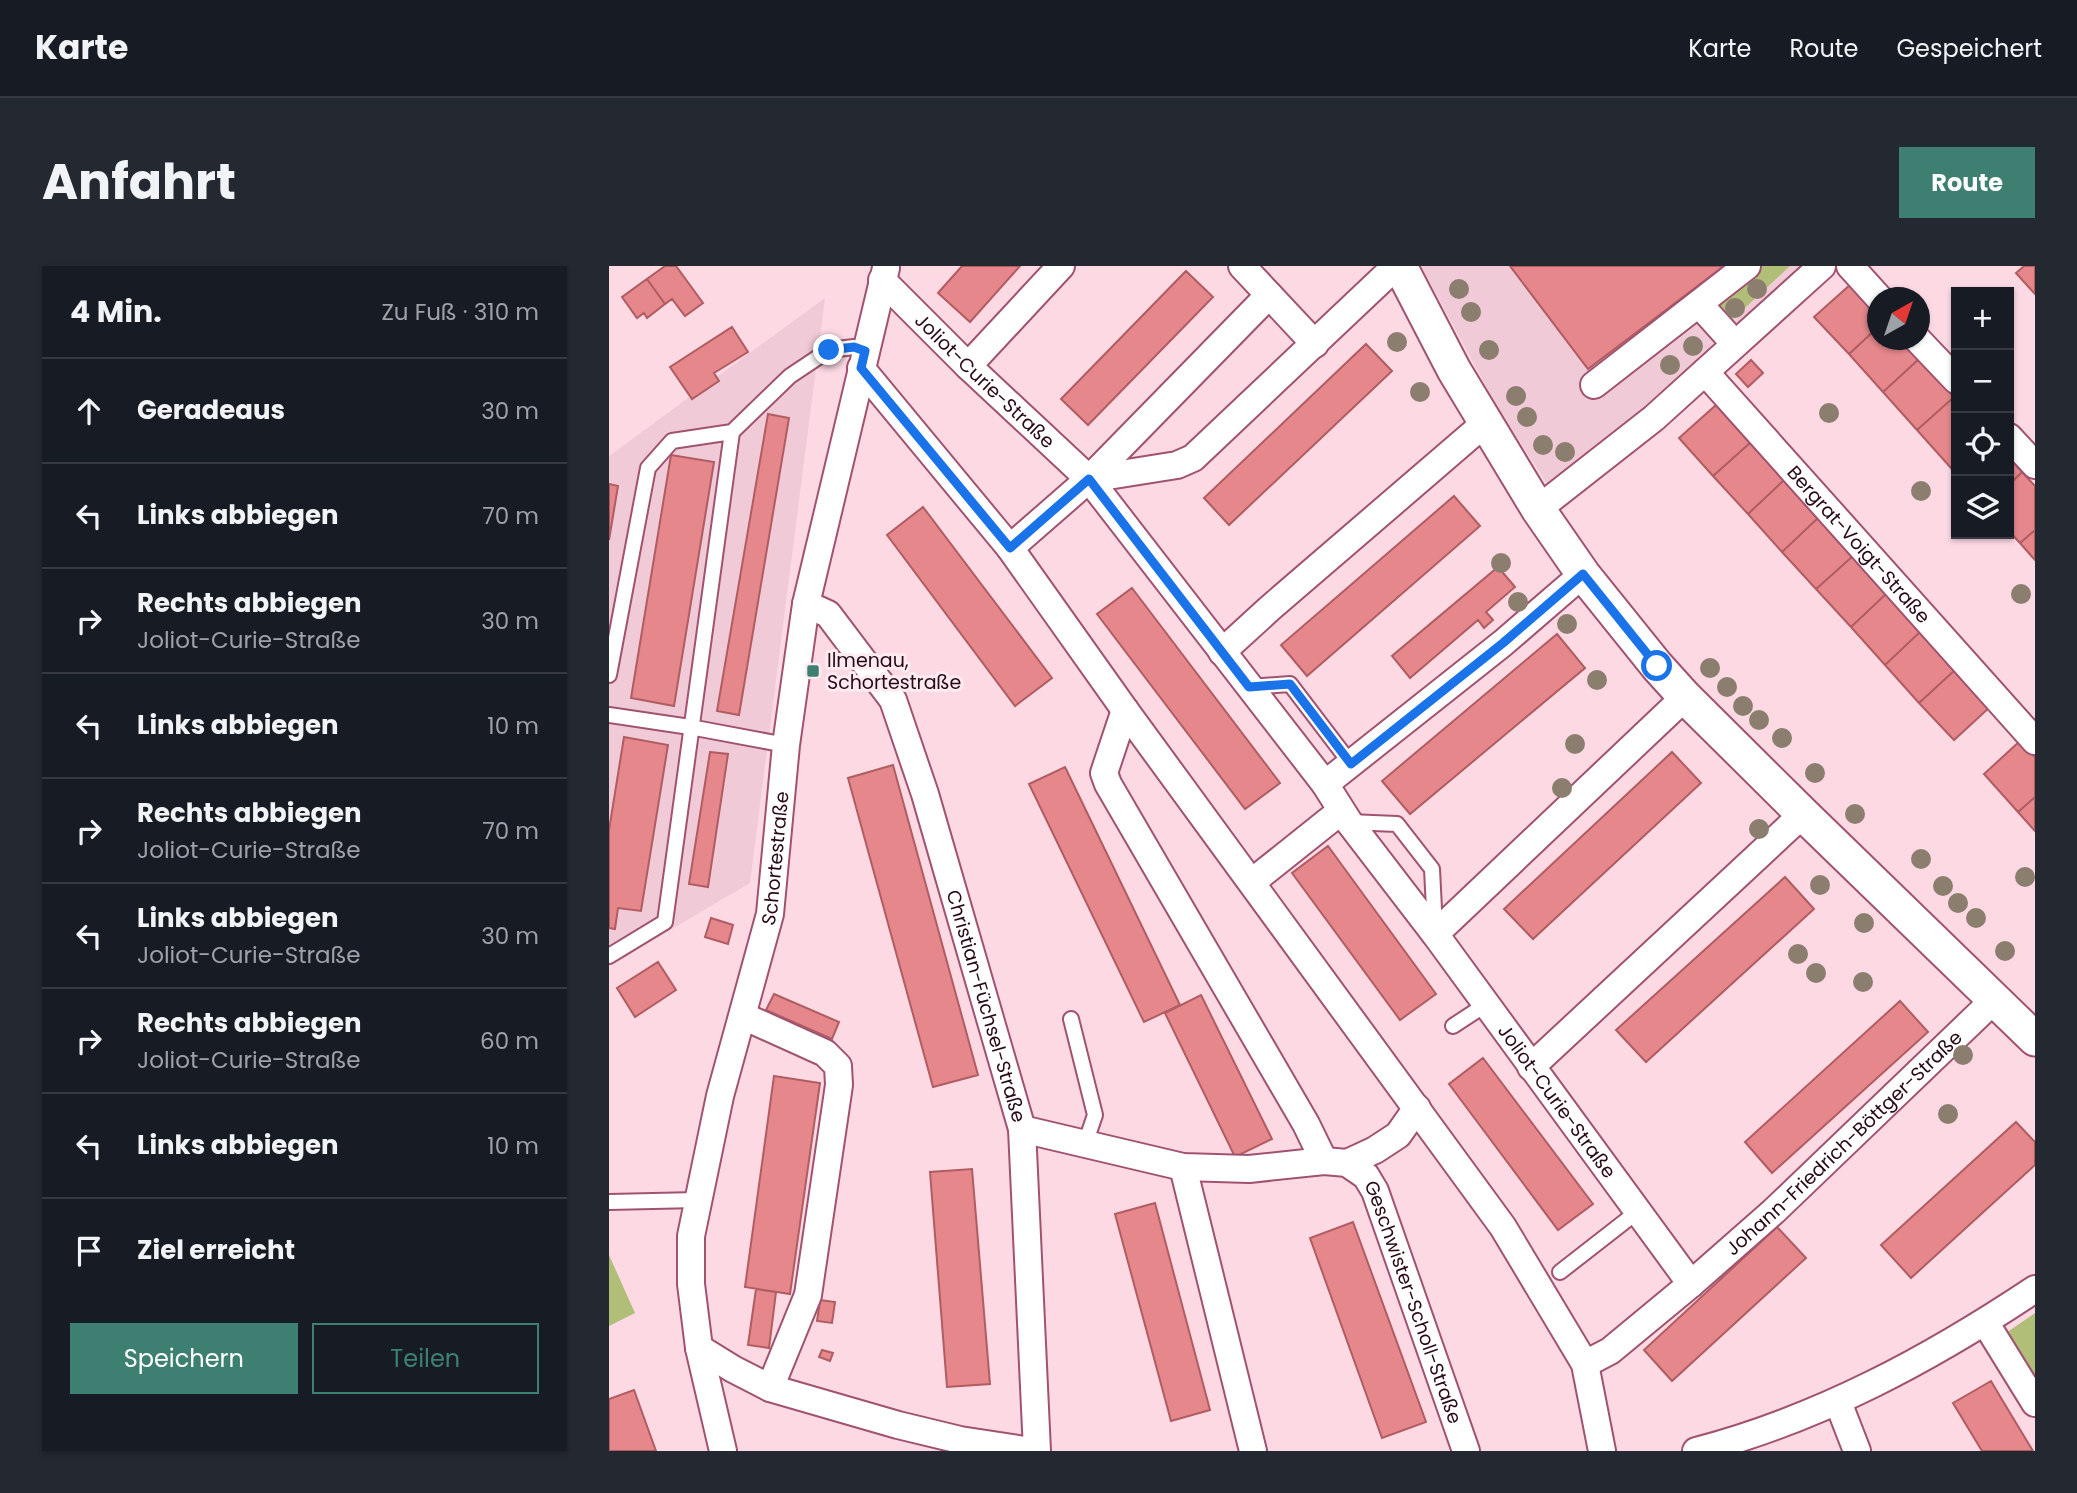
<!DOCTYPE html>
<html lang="de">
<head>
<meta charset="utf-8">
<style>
	:root { --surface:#171b24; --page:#242831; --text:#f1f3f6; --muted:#9ea1a6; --line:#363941; --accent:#3d8071 }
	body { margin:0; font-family:Poppins,sans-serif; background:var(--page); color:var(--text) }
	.controls { position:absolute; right:21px; top:21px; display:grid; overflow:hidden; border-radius:0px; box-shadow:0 2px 5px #0004 }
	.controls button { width:63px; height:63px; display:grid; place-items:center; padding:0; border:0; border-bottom:2px solid var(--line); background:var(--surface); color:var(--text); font:35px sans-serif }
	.compass { position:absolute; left:1258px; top:21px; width:63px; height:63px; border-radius:50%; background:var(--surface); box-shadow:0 2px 5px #0004; rotate:40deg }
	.stop { position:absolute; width:21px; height:21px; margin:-16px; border:5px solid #1a73e8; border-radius:50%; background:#fff }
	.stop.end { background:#1a73e8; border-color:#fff; box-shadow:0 2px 7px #0008 }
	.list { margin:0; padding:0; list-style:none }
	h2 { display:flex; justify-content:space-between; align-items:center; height:91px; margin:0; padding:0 28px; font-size:30px }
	h2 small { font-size:23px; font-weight:400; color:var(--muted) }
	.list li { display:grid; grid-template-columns:46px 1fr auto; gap:21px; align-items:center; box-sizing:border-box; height:105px; padding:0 28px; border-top:2px solid var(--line) }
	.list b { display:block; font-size:26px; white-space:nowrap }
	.list p { margin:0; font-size:23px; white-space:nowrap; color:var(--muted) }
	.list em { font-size:23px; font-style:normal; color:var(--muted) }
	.actions { display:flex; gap:14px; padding:21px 28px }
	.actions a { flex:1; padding:16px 0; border:2px solid var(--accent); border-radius:0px; text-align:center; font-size:24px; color:var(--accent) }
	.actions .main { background:var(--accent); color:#fff }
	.icon { flex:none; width:38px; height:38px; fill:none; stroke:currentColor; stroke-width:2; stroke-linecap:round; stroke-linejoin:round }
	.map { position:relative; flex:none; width:1426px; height:1185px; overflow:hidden; border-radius:0px }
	header { display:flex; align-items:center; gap:42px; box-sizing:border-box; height:98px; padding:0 35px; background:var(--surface); border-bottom:2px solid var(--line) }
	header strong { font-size:33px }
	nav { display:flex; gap:38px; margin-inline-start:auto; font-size:24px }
	.intro { display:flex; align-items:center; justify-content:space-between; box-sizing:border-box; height:168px; padding:0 42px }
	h1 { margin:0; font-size:49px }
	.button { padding:18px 32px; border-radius:0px; background:var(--accent); color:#fff; font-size:24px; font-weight:700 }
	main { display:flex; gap:42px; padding:0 42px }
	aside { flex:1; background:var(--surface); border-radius:0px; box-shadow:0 2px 5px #0004 }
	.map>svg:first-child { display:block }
	.built { fill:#f1cad7 }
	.green { fill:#b1be77 }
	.building { fill:#e6878c; stroke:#af5d62; stroke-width:2 }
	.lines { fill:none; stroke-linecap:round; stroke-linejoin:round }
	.service-casing { stroke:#a05370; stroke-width:18 }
	.minor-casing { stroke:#a05370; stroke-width:30 }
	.tertiary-casing { stroke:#a05370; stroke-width:37 }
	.service { stroke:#fff; stroke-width:14 }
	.minor { stroke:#fff; stroke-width:26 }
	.tertiary { stroke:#fff; stroke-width:33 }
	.tree { fill:#8b7e6e }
	.route { stroke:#1a73e8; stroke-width:9 }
	.poi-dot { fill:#3d8071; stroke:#feebf1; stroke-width:2.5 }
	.labels { text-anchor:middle; stroke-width:6; stroke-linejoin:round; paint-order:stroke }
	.street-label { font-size:19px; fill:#280a17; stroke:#feebf1 }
	.poi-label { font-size:19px; fill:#280a17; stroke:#feebf1; text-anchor:start }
</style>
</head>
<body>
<header>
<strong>Karte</strong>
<nav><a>Karte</a><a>Route</a><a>Gespeichert</a></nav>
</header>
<div class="intro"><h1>Anfahrt</h1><a class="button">Route</a></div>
<main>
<aside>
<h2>4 Min.<small>Zu Fuß · 310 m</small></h2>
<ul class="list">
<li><svg class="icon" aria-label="ahead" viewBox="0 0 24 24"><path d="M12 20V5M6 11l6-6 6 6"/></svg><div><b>Geradeaus</b></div><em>30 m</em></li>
<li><svg class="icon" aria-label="left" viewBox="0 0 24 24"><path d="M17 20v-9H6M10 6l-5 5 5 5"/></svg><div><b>Links abbiegen</b></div><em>70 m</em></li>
<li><svg class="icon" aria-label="right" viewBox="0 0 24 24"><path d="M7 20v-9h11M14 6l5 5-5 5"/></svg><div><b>Rechts abbiegen</b><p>Joliot-Curie-Straße</p></div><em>30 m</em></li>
<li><svg class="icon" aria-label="left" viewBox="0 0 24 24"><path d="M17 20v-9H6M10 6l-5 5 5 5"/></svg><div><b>Links abbiegen</b></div><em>10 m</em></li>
<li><svg class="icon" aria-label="right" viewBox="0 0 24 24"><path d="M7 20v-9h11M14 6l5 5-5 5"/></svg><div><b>Rechts abbiegen</b><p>Joliot-Curie-Straße</p></div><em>70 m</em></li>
<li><svg class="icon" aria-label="left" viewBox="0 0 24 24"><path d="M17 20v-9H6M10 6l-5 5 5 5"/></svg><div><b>Links abbiegen</b><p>Joliot-Curie-Straße</p></div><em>30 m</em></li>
<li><svg class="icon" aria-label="right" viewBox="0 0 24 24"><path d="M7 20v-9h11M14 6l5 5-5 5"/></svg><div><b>Rechts abbiegen</b><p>Joliot-Curie-Straße</p></div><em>60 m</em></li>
<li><svg class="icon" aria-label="left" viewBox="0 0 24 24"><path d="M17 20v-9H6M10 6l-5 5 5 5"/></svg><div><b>Links abbiegen</b></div><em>10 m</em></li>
<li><svg class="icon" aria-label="arrive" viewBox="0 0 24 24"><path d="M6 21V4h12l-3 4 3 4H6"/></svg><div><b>Ziel erreicht</b></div></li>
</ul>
<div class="actions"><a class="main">Speichern</a><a>Teilen</a></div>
</aside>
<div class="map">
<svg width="1426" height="1185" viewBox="0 0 1426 1185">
	<rect width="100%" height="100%" fill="#fdd9e4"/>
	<path class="built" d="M812,0H1197L1064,125L939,219L890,144Z
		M216,32L141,617L0,700V190Z"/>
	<path class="green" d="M1153,0H1181L1124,53H1117L1109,41Z
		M0,989L26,1047L0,1060Z
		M1426,1047V1129L1391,1071Z"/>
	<path class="building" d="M56,0H67L94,37L76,50L63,33L56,38L38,13Z
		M353,0H411L361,56L329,27Z
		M901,0H1115L979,103Z
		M1415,0H1426V28L1407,7Z
		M577,5L604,31L479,159L452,133Z
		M38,13L56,38L38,52L35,47L28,52L13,31Z
		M1242,18L1268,47V62L1240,88L1205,51Z
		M123,61L139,86L105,107L110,115L83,133L61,101Z
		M1268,62V74H1292L1310,93L1274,126L1240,88Z
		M757,78L783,105L620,259L595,232Z
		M1310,93L1345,131L1308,164L1274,126Z
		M1142,94L1154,107L1139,121L1127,108Z
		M1345,131L1347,134V197L1342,202L1308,164Z
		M1107,139L1141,177L1104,210L1070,172Z
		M159,148L180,152L130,449L108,445Z
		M1141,177L1175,214L1139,248L1104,210Z
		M62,189L105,196L65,440L22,432Z
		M1400,191L1413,206L1400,219Z
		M1413,206L1426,220V264L1411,277L1400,265V219Z
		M1175,214L1209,252L1173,286L1139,248Z
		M0,218L9,220L0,274Z
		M845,230L871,260L698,410L672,379Z
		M314,241L443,412L406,440L278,269Z
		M1209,252L1244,290L1207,323L1173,286Z
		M1426,264V294L1411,277Z
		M1244,290L1278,327L1242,361L1207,323Z
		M889,301L906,321L877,346L884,354L875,362L869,354L801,412L783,390Z
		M523,322L671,517L636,543L488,348Z
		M1278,327L1312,365L1276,399L1242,361Z
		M1312,365L1347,403L1310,437L1276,399Z
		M948,368L976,402L801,548L773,515Z
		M1347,403L1381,441L1345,474L1310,437Z
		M15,471L59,479L32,645L9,642L6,663L0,662V564Z
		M1411,475L1426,491V531L1409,546L1375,508Z
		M101,486L119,488L99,621L80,618Z
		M1063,486L1092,517L924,673L895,643Z
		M284,499L369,809L324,821L239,512Z
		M456,501L571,739L535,756L420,518Z
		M1426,531V565L1409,546Z
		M719,580L827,728L791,754L683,607Z
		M1176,611L1205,643L1037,796L1007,764Z
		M102,652L124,659L119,678L96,671Z
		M49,696L67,724L26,751L8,722Z
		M165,728L230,756L223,773L157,744Z
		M592,729L663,873L626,891L556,747Z
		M1291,735L1319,766L1163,907L1136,876Z
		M874,792L984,938L949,964L840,818Z
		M165,810L211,817L181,1028L136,1021Z
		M1407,856L1426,876V899L1302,1012L1272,979Z
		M363,903L381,1118L338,1121L321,906Z
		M546,937L601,1144L562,1155L506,948Z
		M744,956L817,1156L773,1172L701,972Z
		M1168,961L1197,992L1063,1115L1035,1084Z
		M147,1023L167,1026L160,1082L139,1079Z
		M211,1034L226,1036L223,1057L208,1055Z
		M213,1084L224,1087L221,1095L210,1091Z
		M1382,1115L1392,1132L1424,1185H1373L1344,1137Z
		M25,1124L47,1185H0V1133Z"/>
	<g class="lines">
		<defs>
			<path id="service" d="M0,409L39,202L63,175L123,166L181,110L220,84L245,81L256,85
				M640,421L681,418L742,498
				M0,449L81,461L177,479
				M740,556L788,558L823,603L826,663
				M0,690L56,656L123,166
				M462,753L486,849L476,878
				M844,760L876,739
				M0,936L88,934
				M951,1006L1028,946"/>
			<g id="minor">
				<path d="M633,0L706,78"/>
				<path d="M1241,0L1270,32"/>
				<path id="s1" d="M273,14L359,100L480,213L716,518L740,556L826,668L1082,1018L1001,1085L976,1098"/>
				<path d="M1090,38L1126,78"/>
				<path d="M1309,74L1347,114"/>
				<path d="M359,100L452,0"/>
				<path d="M252,102L401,282L516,444L894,961L976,1098L993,1185"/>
				<path id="s2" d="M1096,106L1426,475"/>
				<path d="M985,119L1138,0"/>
				<path d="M1400,171L1426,199"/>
				<path d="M480,213L568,199L584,192L787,0"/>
				<path d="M929,243L1045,152L1213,0"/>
				<path d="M401,282L480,213L660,29"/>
				<path id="s3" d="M197,338L219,348L284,434L316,528L413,863L428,1185"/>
				<path d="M613,386L660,343L875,158"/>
				<path d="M516,444L495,507L499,518L697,858L715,895"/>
				<path d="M716,518L894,377L974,308"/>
				<path d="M643,616L732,545"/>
				<path d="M826,668L1076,431"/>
				<path d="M134,750L216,787L229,800L230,819L199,1029L161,1122"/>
				<path d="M922,801L1194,548"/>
				<path id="s4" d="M413,863L574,901L640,903L715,895L738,897L757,910L766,925L857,1185"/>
				<path d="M738,897L766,884L789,869L808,842"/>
				<path d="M574,901L644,1185"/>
				<path id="s5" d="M1082,1018L1165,945L1385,734"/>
				<path d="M1376,1056L1426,1137"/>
				<path d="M90,1082L124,1103L161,1122L289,1159L351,1174L422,1185"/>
				<path d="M1229,1136L1248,1185"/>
				<path id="s6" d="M114,1185L90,1082L82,1018V970L111,830L161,648L177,479L197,338L277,2"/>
				<path d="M1087,1185C1210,1153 1321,1093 1426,1023"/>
			</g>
			<path id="tertiary" d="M791,0L845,104L929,243L974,308L1048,400L1076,431L1194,548L1426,773"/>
		</defs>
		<use href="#service" class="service-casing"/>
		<use href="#minor" class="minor-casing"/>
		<use href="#tertiary" class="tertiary-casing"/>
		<use href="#service" class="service"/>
		<use href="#minor" class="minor"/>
		<use href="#tertiary" class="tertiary"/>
	</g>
	<g class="tree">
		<circle cx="850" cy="23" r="10"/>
		<circle cx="1148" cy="23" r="10"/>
		<circle cx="1126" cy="42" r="10"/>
		<circle cx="862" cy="46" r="10"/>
		<circle cx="788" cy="76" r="10"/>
		<circle cx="1084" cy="80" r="10"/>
		<circle cx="880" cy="84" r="10"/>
		<circle cx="1061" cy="99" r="10"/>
		<circle cx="811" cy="126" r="10"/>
		<circle cx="907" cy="130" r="10"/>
		<circle cx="1220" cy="147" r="10"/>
		<circle cx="918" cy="151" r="10"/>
		<circle cx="934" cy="179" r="10"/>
		<circle cx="956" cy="186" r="10"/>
		<circle cx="1312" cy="225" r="10"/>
		<circle cx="892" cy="297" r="10"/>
		<circle cx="1412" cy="328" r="10"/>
		<circle cx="909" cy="336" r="10"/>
		<circle cx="958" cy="358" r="10"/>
		<circle cx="1101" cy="402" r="10"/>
		<circle cx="988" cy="414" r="10"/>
		<circle cx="1118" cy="421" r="10"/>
		<circle cx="1134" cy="440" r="10"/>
		<circle cx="1150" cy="454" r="10"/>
		<circle cx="1173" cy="472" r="10"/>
		<circle cx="966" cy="478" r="10"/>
		<circle cx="1206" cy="507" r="10"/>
		<circle cx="953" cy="522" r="10"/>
		<circle cx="1246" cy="548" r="10"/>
		<circle cx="1150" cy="563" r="10"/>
		<circle cx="1312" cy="593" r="10"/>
		<circle cx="1416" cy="611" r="10"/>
		<circle cx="1211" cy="619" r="10"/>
		<circle cx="1334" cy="620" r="10"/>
		<circle cx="1349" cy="637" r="10"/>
		<circle cx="1367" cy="652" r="10"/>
		<circle cx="1255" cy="657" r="10"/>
		<circle cx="1396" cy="685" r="10"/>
		<circle cx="1189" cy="688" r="10"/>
		<circle cx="1207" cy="707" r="10"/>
		<circle cx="1254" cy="716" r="10"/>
		<circle cx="1354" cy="789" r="10"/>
		<circle cx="1339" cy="848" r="10"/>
	</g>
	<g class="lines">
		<path class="route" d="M220,84L245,81L256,85L252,102L401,282L480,213L640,421L681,418L742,498L894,377L974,308L1048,400"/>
	</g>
	<rect class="poi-dot" x="197" y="398" width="14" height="14" rx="3.5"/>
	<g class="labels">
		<g class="street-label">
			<text dy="7" stroke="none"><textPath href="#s1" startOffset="144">Joliot-Curie-Straße</textPath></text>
			<text dy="7" stroke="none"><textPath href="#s2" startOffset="231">Bergrat-Voigt-Straße</textPath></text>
			<text dy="7" stroke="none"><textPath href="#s6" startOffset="606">Schortestraße</textPath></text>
			<text dy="7" stroke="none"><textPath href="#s3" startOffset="452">Christian-Füchsel-Straße</textPath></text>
			<text dy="7" stroke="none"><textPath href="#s1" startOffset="1066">Joliot-Curie-Straße</textPath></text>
			<text dy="7" stroke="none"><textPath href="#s5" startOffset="208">Johann-Friedrich-Böttger-Straße</textPath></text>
			<text dy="7" stroke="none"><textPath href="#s4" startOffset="488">Geschwister-Scholl-Straße</textPath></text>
		</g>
		<g class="poi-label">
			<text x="218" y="401">Ilmenau,<tspan x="218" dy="22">Schortestraße</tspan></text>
		</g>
	</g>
</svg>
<div class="controls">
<button>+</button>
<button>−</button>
<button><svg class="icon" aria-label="locate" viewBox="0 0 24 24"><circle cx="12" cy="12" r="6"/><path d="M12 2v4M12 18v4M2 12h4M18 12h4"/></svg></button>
<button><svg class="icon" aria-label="layers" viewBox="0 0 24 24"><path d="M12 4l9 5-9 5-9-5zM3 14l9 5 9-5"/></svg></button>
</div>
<svg class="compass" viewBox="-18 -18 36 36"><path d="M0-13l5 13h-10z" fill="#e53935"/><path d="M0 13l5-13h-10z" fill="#9ea1a6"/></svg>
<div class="stop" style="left:1048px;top:400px"></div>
<div class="stop end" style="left:220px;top:84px"></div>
</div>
</main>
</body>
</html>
